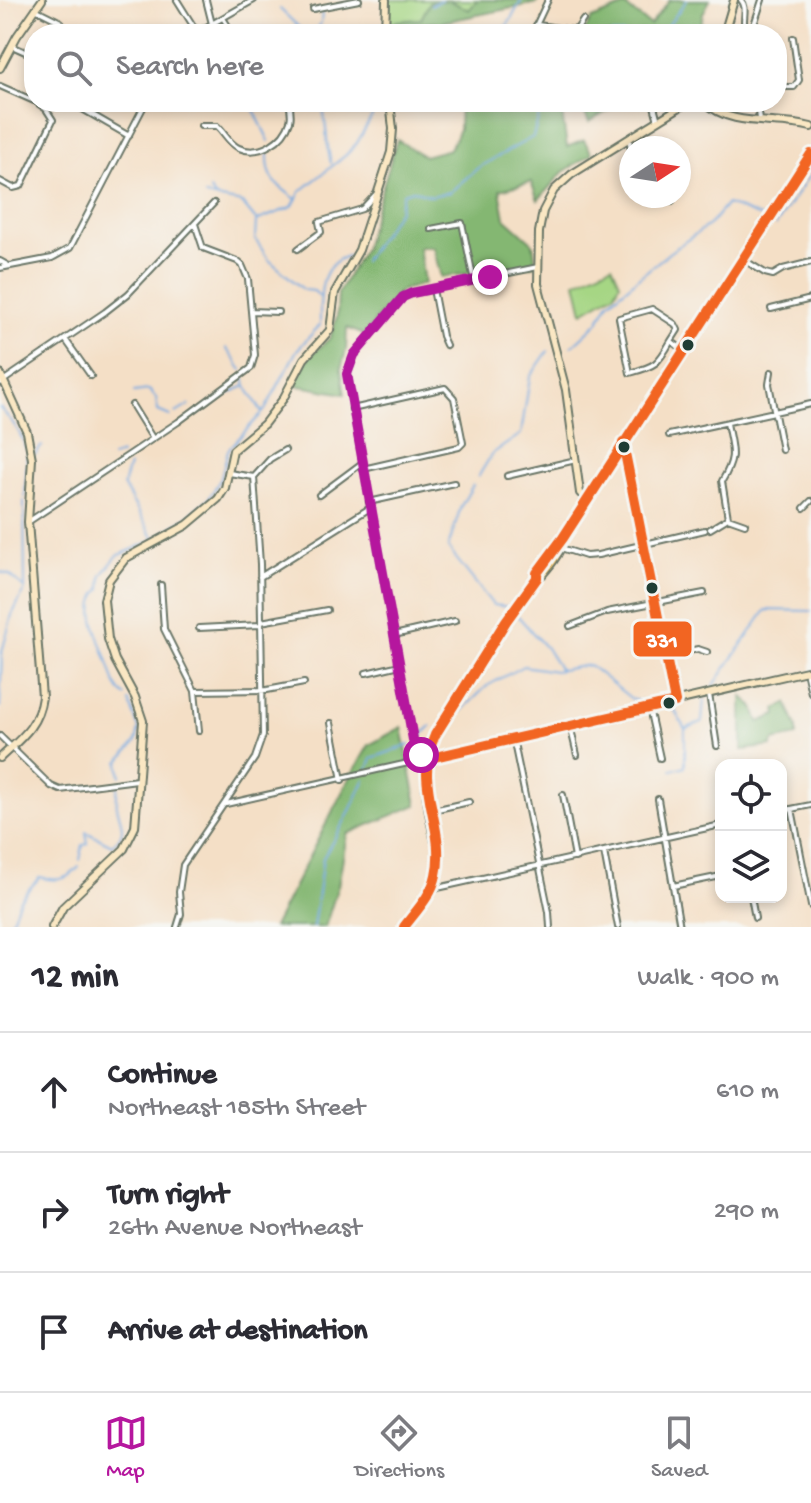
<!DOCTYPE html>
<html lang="en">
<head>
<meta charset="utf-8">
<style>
	:root { --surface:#fff; --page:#f2f2f3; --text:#2b2b33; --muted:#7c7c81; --line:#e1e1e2; --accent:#b5179e }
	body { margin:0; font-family:"Gochi Hand",sans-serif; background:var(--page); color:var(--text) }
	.controls { position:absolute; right:24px; bottom:24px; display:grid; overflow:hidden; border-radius:16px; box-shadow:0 4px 12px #0003 }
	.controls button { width:72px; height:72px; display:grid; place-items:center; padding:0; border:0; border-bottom:2px solid var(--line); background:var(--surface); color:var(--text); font:40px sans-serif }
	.compass { position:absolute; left:619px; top:136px; width:72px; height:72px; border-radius:50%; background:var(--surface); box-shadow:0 4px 12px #0003; rotate:78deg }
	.stop { position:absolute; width:24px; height:24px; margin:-18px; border:6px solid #b5179e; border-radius:50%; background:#fff }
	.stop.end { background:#b5179e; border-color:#fff; box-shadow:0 2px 8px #0008 }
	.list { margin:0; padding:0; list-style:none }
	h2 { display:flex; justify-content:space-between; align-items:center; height:104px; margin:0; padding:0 32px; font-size:34px }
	h2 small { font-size:26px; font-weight:400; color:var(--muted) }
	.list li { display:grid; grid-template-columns:52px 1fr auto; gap:24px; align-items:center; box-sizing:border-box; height:120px; padding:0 32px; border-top:2px solid var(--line) }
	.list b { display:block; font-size:30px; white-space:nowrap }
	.list p { margin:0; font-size:26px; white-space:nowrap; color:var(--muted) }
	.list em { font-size:26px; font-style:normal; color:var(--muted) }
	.icon { flex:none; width:44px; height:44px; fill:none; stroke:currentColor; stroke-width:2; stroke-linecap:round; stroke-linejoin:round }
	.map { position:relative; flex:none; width:811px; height:927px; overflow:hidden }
	.search { position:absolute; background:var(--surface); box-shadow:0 4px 12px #0003; left:24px; right:24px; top:24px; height:88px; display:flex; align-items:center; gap:20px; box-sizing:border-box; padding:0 28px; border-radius:32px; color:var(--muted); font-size:30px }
	.sheet { height:464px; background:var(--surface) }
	nav { display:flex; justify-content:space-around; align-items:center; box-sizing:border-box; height:112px; border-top:2px solid var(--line); background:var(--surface); font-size:22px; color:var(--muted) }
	nav a { display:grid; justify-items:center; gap:4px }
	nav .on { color:var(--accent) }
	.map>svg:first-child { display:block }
	.green { fill:#a6d684; stroke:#628a5c; stroke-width:2 }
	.forest { fill:#84b772; stroke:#527a53; stroke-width:2 }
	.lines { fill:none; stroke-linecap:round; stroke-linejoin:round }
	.stream { stroke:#72a8e0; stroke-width:2 }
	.street-casing { stroke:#6a7667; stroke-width:8 }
	.secondary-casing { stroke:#6a7667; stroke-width:10 }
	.primary-casing { stroke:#6a7667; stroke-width:11 }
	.street { stroke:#fff; stroke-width:4 }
	.secondary { stroke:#fae7c3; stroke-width:6 }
	.primary { stroke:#f3c26a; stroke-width:7 }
	.bus-1-casing { stroke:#f6f6f2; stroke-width:16 }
	.bus-1 { stroke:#f26522; stroke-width:10 }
	.route { stroke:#b5179e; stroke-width:10 }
	.bus-dot { fill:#1f3d34; stroke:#f6f6f2; stroke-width:3 }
	.line-badge { stroke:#f6f6f2; stroke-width:3 }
	.badge-label { font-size:22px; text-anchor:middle; font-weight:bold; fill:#fff }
</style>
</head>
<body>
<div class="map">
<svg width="811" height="927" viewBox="0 0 811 927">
	<rect width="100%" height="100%" fill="#f6f6f2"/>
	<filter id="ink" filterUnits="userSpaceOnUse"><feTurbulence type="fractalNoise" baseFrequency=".0125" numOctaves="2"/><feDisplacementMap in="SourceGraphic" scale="16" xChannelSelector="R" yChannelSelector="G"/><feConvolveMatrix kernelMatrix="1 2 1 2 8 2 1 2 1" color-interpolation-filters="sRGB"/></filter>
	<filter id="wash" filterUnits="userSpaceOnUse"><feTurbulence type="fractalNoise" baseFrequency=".006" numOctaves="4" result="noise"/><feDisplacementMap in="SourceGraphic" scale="32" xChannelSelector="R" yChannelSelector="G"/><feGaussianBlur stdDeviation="1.8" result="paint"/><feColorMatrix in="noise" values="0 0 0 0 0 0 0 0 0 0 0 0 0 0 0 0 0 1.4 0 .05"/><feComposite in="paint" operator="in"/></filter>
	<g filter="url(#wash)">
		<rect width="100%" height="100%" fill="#f4dfc6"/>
		<path class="green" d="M389,0H536L537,3L388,33Z
			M612,265L620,283L615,293L583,312L576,282Z"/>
		<path class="forest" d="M448,0L469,10L477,0H536L537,3L437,23C421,19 405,32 388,26L397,21L421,19L429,3Z
			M670,0H710L703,13L699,34H583L592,19L625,6L650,25Z
			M460,102H503L507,114L520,102H619L618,105L589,122L583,110L562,114L567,147L584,140L592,154L563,172L538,200L531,182L500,190L505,218L533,243L536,265L441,277L433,247H419L424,283L400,291L364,335L347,328L346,350L341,369L345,394L294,385L308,358L330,338L337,317L338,293L364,248L397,140L424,156L450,149L459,129Z
			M742,696L753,706L759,722L777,715L776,709L787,703L797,727V736L773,741L772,746L742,750Z
			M402,727L417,805L347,834L338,886L325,927H273L347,783L369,745Z"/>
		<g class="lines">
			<path class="stream" d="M431,5L441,0
				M280,9L306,34
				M314,34L321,23L322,12
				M497,34L508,24L522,0
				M611,34H625
				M648,34L666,28L687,0
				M245,102L253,108L269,141
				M321,102C328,123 325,141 331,163
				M268,154C267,179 276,185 296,199
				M210,190L215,197
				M205,196L242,203L255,219
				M776,225L811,173
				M363,262L399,210L403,193L413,190L431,196L450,192L479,167L533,137L541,109L547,102
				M320,297L314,291L304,290L269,260L255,239L256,221L292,207L301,191L346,155L357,143L380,102
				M572,346L598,322L609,302L670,252L710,224L727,204L761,217
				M226,348L242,370
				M244,378L246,386L262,412
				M134,392L149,390L156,398L158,411L170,416
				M0,408C11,421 22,432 25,448
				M176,413L189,405
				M198,414L229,393L246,386
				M35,454L42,446
				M112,457L121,454
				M129,466L123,485L154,539
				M478,477L492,454L521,434L530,377L548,351
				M473,485L461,506L448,548L493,605L510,607
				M25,497L27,455
				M24,501L25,588
				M0,572L10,575L25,589L12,615L2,652L0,707
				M517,615L546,648L560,670
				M712,688L766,610L811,611
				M125,696C113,686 113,676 108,662C101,642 83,607 101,589L102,575L117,556L150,542L190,515L209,498L221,478L228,450L265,410L297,350L320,325C320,300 317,264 348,256
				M668,707L674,709L685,729L702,722L704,699
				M455,717L487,686L523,666L555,671L589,665L633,700L649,703
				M417,740L431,726
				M368,769L372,758L410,745
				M672,770L685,766V730
				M121,776L119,762L136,742L139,729L129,701
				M80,860L83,845L88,844L86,832L112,845C128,833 121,824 117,807C116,800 117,793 118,786
				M9,927L20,899L40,877C56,882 68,880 79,867
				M313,927L323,858L348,815L365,779"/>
		</g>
	</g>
	<g filter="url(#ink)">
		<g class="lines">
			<defs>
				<path id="street" d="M177,0L197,32
					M206,0L212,24
					M741,0C750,10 738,23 749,34
					M35,9L61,22L66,31
					M313,9L359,0
					M223,18L233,34
					M538,25L572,30L577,29L583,20
					M143,34L144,32
					M194,34L254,0
					M532,34L548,0
					M751,34L762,0
					M12,46L34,56
					M0,86L34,101
					M777,87H794L799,80L793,38
					M133,102L143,107
					M653,102L658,121
					M757,102L759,120
					M72,103L129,136
					M390,105L404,102
					M201,126H217C225,133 229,144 239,148C259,157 284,141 290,121C292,115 290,108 289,102
					M629,139L631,149
					M0,181L13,188L21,186L53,120L46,109L36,102
					M656,196L672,201
					M431,229L462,223L474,281
					M298,249L321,232L319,222L362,209L375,195
					M744,260L765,273L773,275L783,269L811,262
					M0,261L9,266
					M0,268L52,258L70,248L146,102
					M433,289L442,336L446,345
					M771,309L811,299
					M251,311L278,312
					M65,339L91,376
					M671,341C658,364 656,366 630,373L619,318L652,309L675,324L678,330L671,341L683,350
					M771,372L769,384L782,450
					M0,383L105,312L128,294L214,203
					M132,405L153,439
					M352,409L445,388L454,398L463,443L459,447L363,469
					M727,423C732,451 737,456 722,481L728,518
					M669,435L811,404
					M624,445L675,702
					M229,473L254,477
					M507,476L576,460
					M254,477L270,459L285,450
					M319,495L362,463
					M369,502L454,483
					M804,508L811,501
					M28,522L178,422L251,368L255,355L248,279L242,265L237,261L203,248L195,224
					M710,529L728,518L745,524
					M561,548L586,556L598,555L705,530
					M260,577L370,508
					M161,585L164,629L195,691L199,731
					M261,622L327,610
					M570,626L607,612L704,593
					M199,628L260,625
					M394,635L455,621
					M665,656L698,649L707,652
					M806,671L811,693
					M366,673L400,665
					M195,691L267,690L304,683
					M709,694L717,746
					M649,708L660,758
					M331,723L342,780
					M570,725L577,755
					M0,736L51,786L60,790L137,780
					M513,738L549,912L550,927
					M426,759L416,752L414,745L347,374L354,355L403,297L412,293L538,267
					M563,795L575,858
					M658,799L680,927
					M226,804L426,759
					M792,809L811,906
					M429,811L469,802
					M781,811L811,805
					M604,852L618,927
					M673,886L721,876
					M433,889L721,825
					M751,897L755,918
					M177,927L181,914L179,892L183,865L255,758L263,735L260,564L254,477"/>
				<path id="secondary" d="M385,34L386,0
					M724,34L734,0
					M0,68L17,36L42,0
					M705,102C732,129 776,117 811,127
					M0,373L27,432L32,459L28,522L42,697C38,727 20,739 0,758
					M587,500L580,493L566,390L538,284L539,232L543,211L554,190L572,174L688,102
					M426,759L811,670
					M52,927L63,907L124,849L135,827L143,721L135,697L115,660L108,639L104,600L109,580L126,558L187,525L218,499L225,488L233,450L264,424L283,399L304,359L330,330L335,292L359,250L391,152L393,129L390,102"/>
				<path id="primary" d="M537,578V573L563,538L811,154
					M404,927C415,911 432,894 437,874C440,861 437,849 434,836C428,804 420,775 431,743C457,693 489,645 521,599C534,580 559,562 563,538"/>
			</defs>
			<use href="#street" class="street-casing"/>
			<use href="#secondary" class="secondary-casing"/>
			<use href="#primary" class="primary-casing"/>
			<use href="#street" class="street"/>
			<use href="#secondary" class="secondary"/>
			<use href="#primary" class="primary"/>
			<defs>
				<path id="bus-1" d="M426,759L675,702L623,443
					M404,927C416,911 432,895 436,875C447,826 412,786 435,735L506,621L537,578V573L563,538L811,154"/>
			</defs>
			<use href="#bus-1" class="bus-1-casing"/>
			<use href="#bus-1" class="bus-1"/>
		</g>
	</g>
	<g class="lines" filter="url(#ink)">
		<path class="route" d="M421,755L414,745L347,374L354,355L403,297L412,293L490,277"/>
	</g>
	<g class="bus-dot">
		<circle cx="688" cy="345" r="7"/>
		<circle cx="624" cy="447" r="7"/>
		<circle cx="652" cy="588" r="7"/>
		<circle cx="669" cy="703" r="7"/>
	</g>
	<rect class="line-badge" x="632" y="620" width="61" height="38" rx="8" fill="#f26522"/>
	<g class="badge-label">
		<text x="662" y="647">331</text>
	</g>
</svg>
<div class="controls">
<button><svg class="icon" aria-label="locate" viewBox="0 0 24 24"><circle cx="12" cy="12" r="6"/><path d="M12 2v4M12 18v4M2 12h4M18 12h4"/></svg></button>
<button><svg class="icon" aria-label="layers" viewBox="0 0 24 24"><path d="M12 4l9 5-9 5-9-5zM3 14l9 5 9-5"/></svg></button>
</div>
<svg class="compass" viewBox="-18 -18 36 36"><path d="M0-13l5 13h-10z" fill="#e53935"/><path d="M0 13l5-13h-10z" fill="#7c7c81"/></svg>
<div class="stop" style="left:421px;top:755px"></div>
<div class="stop end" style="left:490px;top:277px"></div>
<div class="search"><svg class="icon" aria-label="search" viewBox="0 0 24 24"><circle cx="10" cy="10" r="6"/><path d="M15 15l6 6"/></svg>Search here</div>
</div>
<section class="sheet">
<h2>12 min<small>Walk · 900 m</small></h2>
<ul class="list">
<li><svg class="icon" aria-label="ahead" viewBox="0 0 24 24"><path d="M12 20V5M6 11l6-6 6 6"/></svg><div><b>Continue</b><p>Northeast 185th Street</p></div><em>610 m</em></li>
<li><svg class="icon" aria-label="right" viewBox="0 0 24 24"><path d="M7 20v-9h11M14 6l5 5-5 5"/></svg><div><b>Turn right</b><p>26th Avenue Northeast</p></div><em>290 m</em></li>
<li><svg class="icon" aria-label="arrive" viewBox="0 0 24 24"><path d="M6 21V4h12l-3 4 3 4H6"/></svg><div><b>Arrive at destination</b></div></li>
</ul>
</section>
<nav>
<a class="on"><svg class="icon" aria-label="map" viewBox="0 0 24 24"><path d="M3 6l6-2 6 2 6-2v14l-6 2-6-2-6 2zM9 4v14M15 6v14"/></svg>Map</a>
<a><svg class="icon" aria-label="directions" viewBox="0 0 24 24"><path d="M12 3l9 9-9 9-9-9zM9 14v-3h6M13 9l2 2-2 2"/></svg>Directions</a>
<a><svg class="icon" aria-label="saved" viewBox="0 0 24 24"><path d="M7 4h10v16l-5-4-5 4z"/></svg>Saved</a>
</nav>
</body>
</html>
